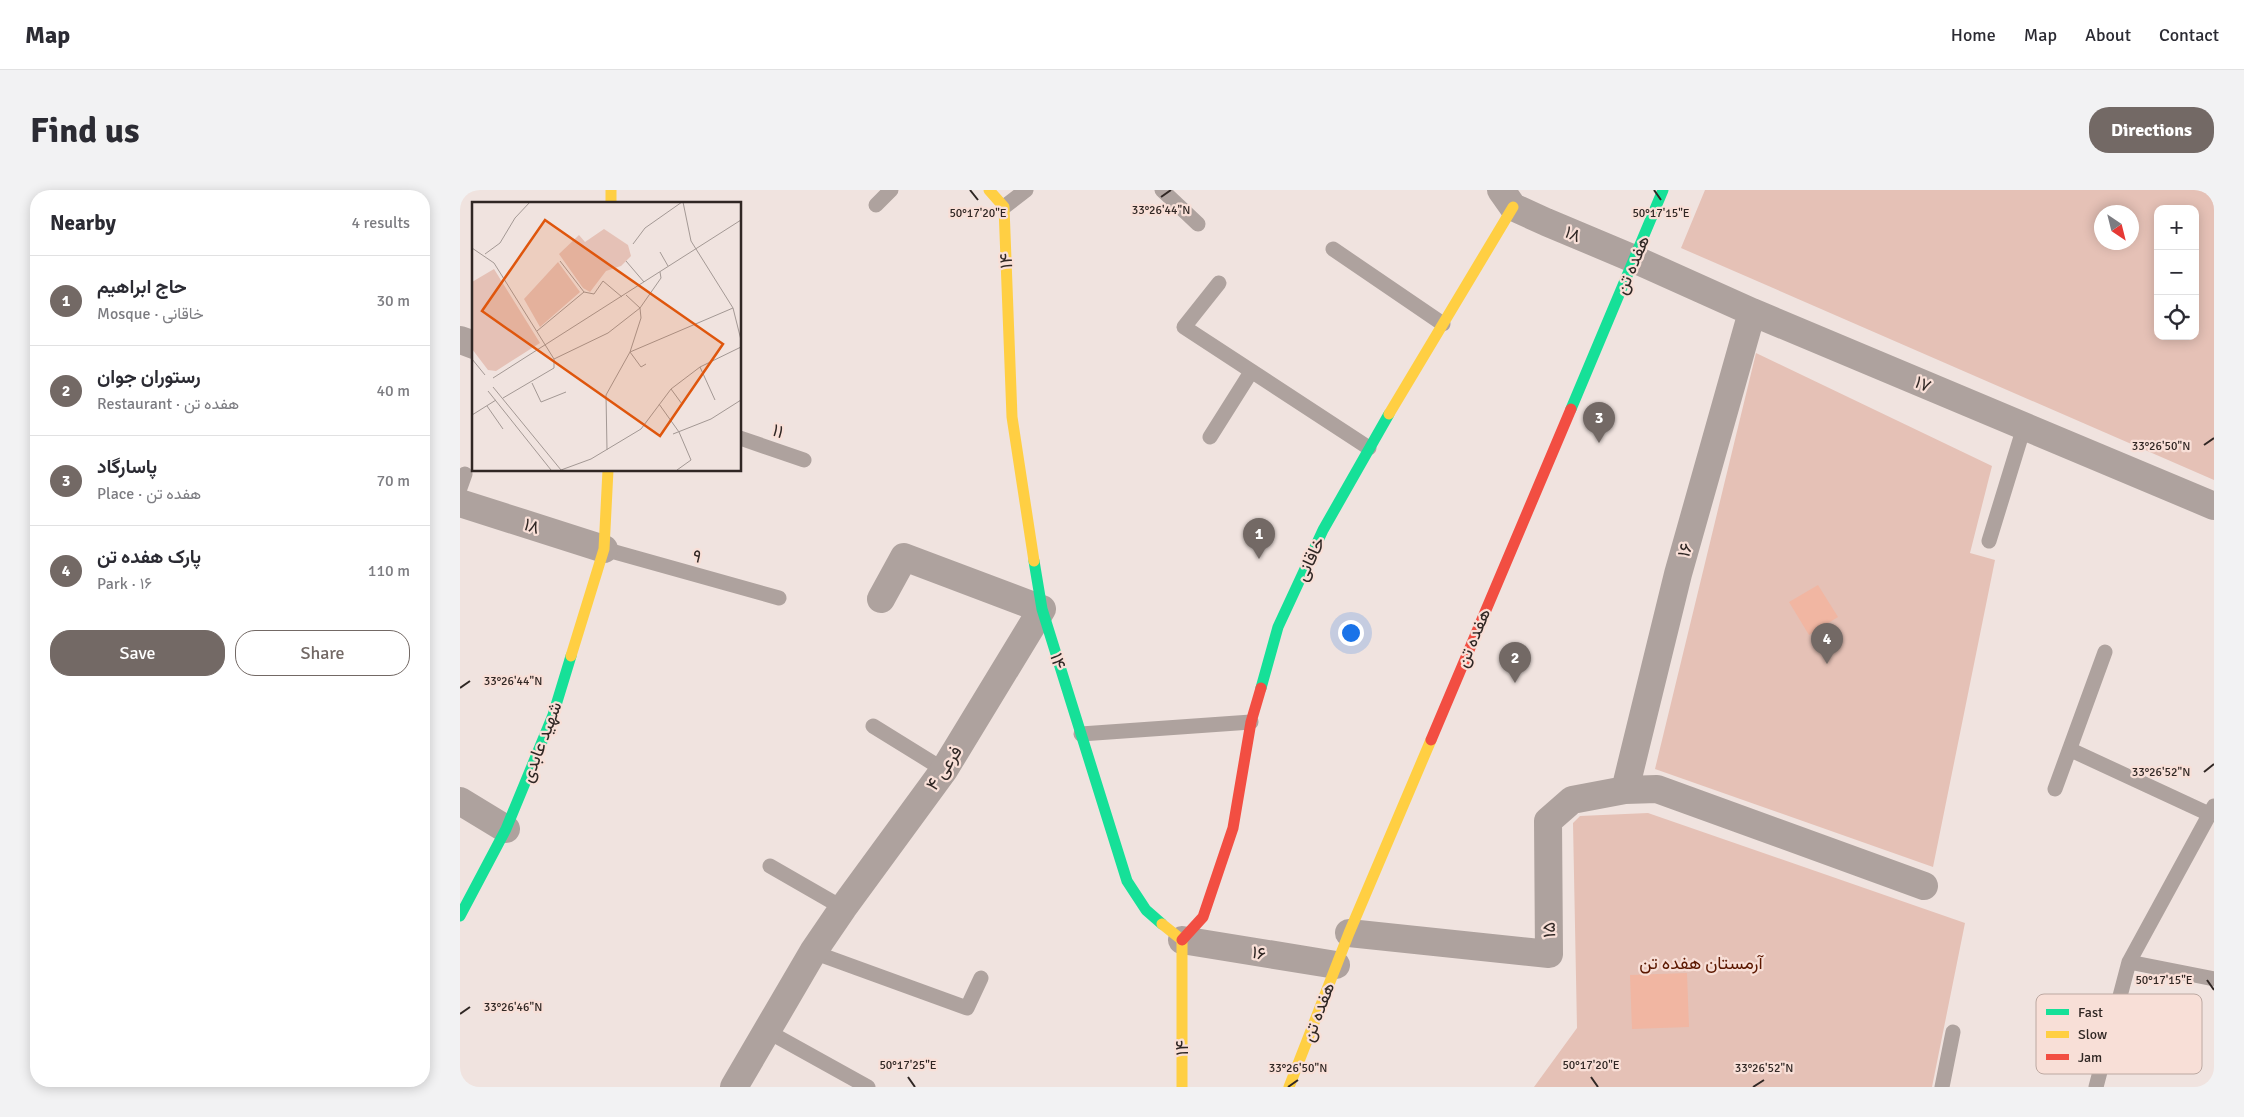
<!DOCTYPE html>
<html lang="en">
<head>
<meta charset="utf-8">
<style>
	:root { --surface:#fff; --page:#f2f2f3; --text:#2b2b33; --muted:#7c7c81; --line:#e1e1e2; --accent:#736965 }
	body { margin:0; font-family:Signika,Vazirmatn,sans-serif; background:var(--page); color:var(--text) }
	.controls { position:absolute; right:15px; top:15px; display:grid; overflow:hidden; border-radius:10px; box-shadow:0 2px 12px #0003 }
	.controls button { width:45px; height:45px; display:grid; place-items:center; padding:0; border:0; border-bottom:1px solid var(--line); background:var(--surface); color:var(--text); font:25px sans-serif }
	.compass { position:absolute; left:1634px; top:15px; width:45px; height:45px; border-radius:50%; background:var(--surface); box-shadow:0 2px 12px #0003; rotate:145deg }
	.you { position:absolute; left:890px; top:442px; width:18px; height:18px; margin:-12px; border:4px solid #fff; border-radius:50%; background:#1a73e8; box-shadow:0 0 0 8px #1a73e833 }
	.badge { display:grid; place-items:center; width:32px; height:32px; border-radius:50%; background:var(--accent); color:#fff; font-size:16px; font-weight:700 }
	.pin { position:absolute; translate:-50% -41px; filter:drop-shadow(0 1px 2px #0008) }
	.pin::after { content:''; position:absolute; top:26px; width:18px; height:15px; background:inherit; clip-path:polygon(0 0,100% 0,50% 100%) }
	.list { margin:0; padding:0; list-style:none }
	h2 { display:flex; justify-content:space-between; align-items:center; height:65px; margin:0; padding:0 20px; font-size:21px }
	h2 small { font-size:16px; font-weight:400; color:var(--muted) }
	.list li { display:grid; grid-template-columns:32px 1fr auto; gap:15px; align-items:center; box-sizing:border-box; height:90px; padding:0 20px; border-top:1px solid var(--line) }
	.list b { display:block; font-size:19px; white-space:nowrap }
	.list p { margin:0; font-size:16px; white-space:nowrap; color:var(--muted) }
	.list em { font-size:16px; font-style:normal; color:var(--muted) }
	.actions { display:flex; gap:10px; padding:15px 20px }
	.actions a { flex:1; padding:11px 0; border:1px solid var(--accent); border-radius:20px; text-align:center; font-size:18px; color:var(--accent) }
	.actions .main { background:var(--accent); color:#fff }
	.icon { flex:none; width:28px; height:28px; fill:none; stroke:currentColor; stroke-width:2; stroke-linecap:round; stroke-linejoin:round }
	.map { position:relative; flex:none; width:1754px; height:897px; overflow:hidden; border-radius:20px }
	header { display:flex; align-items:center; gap:30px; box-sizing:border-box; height:70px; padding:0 25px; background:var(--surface); border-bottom:1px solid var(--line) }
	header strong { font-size:24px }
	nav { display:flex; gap:28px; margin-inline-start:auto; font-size:18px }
	.intro { display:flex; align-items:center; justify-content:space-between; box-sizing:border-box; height:120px; padding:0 30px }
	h1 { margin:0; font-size:35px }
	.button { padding:12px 22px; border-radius:20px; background:var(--accent); color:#fff; font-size:18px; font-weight:700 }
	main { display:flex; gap:30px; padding:0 30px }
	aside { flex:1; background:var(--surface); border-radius:20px; box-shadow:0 2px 12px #0003 }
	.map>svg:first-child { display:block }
	.green { fill:#e5c1b6; fill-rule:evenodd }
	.water { fill:#f1b6a2 }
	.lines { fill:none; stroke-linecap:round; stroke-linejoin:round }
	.lane { stroke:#aea29e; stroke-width:15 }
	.street { stroke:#aea29e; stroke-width:28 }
	.fast { stroke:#16e098; stroke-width:11 }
	.slow { stroke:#ffcf43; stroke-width:11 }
	.jam { stroke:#f24e42; stroke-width:11 }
	.ticks { fill:none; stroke:#302724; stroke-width:2 }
	.labels { text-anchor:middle; stroke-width:4.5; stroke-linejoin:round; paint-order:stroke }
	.street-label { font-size:18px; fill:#302724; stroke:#f8dfd7 }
	.park-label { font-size:18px; fill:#5c1800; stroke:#f8dfd7 }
	.inset-road { fill:none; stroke:#a39894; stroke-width:1 }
	.view { fill:#df560d; fill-opacity:0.15; stroke:#df560d; stroke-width:2.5 }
	.inset-edge { fill:none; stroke:#302724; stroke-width:2.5 }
	.key { fill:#f8dfd7; stroke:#bca8a1; stroke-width:1 }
	.key-label { font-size:14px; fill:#302724 }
	.ticks-label { font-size:12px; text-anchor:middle; fill:#302724; stroke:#f8dfd7; stroke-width:4.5; stroke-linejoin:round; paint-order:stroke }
</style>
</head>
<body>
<header>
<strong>Map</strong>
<nav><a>Home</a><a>Map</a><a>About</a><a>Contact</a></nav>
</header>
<div class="intro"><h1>Find us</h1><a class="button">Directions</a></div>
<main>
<aside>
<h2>Nearby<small>4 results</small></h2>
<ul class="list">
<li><span class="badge">1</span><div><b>حاج ابراهیم</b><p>Mosque · خاقانی</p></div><em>30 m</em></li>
<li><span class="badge">2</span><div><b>رستوران جوان</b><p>Restaurant · هفده تن</p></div><em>40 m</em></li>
<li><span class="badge">3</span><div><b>پاسارگاد</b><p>Place · هفده تن</p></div><em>70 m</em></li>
<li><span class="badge">4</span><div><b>پارک هفده تن</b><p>Park · ۱۶</p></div><em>110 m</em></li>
</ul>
<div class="actions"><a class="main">Save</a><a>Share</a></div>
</aside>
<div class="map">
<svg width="1754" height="897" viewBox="0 0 1754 897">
	<rect width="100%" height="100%" fill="#f0e3df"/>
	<path class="green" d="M1245,0H1754V290L1221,58ZM1698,19H1735V146H1698ZM1672,22V52H1642V22Z
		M1296,163L1532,276L1510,363L1535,370L1473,677L1195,579Z
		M1188,623L1505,733L1472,897H1074L1117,838L1113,633L1120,626Z"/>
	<path class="water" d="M1358,395L1378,427L1349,445L1329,412Z
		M1227,783L1229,837L1172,839L1170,785Z"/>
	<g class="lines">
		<path class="lane" d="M702,0L738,34
			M416,15L431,0
			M544,17L566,0
			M873,59L983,134
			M759,93L724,137L909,258
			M750,247L791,182
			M280,248L344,270
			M0,298L5,284
			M1529,351L1564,237
			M144,359L319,408
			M413,536L484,580
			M621,544L791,532
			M1611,560L1749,624
			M1595,599L1645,462
			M310,676L383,718
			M353,762L507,818L521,788
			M1669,772L1754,789
			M307,841L408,897
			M1482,897L1493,842
			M1636,897L1669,772L1754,616"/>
		<path class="street" d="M1041,0L1053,17L1086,32L1174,69L1292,122L1754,316
			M0,150L14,155
			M0,313L144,359
			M1165,600L1218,384L1292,122
			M0,611L46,639
			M889,743L1089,764L1088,631L1112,610L1165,600L1197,599L1464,696
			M722,750L876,775
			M274,897L353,762L383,718L484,580L582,419L444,367L421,409"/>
		<path class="fast" d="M1111,219L1203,0
			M574,371L582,419L667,691L686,720L702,734
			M801,498L818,437L863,340L929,224
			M0,726L46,639L93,525L111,466"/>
		<path class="slow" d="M151,0V14
			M529,0L544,17L552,227L574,371
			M929,224L1053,17
			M111,466L144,359L148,280
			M702,734L722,750V897
			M829,897L889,743L971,550"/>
		<path class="jam" d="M971,550L1111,219
			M722,750L743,727L773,638L791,532L801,498"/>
	</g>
	<path class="ticks" d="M510,0L518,10M1194,0L1201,10M701,7L711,0M1744,255L1754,248M0,498L10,491M1744,582L1754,574M1747,790L1754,800M0,824L10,817M448,887L455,897M1131,887L1138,897M828,897L838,890M1293,897L1304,890"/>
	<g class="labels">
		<g class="street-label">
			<text transform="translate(1113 44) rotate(22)" y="6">۱۸</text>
			<text transform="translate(546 71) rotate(-92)" y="6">۱۴</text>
			<text transform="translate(1172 75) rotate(-67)" y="6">هفده تن</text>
			<text transform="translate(1463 194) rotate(23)" y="6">۱۷</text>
			<text transform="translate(318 241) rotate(18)" y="6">۱۱</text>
			<text transform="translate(72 336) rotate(18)" y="6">۱۸</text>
			<text transform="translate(1225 360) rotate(-74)" y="6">۱۶</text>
			<text transform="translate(237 366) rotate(15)" y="6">۹</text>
			<text transform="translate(850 369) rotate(-65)" y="6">خاقانی</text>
			<text transform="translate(1013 448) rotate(-67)" y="6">هفده تن</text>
			<text transform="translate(598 471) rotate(72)" y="6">۱۴</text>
			<text transform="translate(81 552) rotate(-69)" y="6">شهید عابدی</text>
			<text transform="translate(484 578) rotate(-56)" y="6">فرعی ۴</text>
			<text transform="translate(1089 740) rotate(-91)" y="6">۱۵</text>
			<text transform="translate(799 763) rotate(9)" y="6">۱۶</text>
			<text transform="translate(858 822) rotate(-69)" y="6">هفده تن</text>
			<text transform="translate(722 858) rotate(-90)" y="6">۱۴</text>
		</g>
		<g class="park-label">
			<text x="1241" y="779">آرمستان هفده تن</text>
		</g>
	</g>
	<g transform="translate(12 12)">
		<rect width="269" height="269" fill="#f0e3df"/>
		<path d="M132,27L156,43L159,54L149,64L134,69L118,90L111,86L87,52L107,33L113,40ZM86,60L108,90L68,125L52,97ZM22,67L68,141L24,169L16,168L0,147V80Z" fill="#e5c1b6"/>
		<path class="inset-road" d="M211,0L219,39L261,106L269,138M161,42L173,26L210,0M0,46L22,61L82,157V166L31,196M188,50L196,64M13,52L28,41L43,16L58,0M88,59L112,90L122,92L131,79L150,95M154,59L172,80M65,129L112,90M0,157L13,173M82,157L136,131L168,106L154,93M174,162L169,165L158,150L261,106M228,165L243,198M21,176L269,18M60,181L69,200L94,190M21,185L89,268M199,187L210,202M16,189L79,268M187,202L207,230L219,258L205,268M15,204L31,227M0,213L24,198M201,232L239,217L269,198M135,248L134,193L158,150L169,116L168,106L189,76L188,70M89,268L119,257L169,227L199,187L228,165L269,145"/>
		<path class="view" d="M73,18L251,142L188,234L10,109Z"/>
		<rect width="269" height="269" class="inset-edge"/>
	</g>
	<rect x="1576" y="804" width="166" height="80" rx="8" class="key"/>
	<rect x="1586" y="819" width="23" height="6" fill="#16e098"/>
	<rect x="1586" y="841" width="23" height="7" fill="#ffcf43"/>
	<rect x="1586" y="864" width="23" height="6" fill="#f24e42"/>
	<g class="key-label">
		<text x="1618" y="827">Fast</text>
		<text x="1618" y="849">Slow</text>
		<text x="1618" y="872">Jam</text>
	</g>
	<g class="ticks-label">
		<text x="701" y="24">33°26'44"N</text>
		<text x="518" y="27">50°17'20"E</text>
		<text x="1201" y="27">50°17'15"E</text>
		<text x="1701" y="260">33°26'50"N</text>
		<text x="53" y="495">33°26'44"N</text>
		<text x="1701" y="586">33°26'52"N</text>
		<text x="1704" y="794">50°17'15"E</text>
		<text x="53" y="821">33°26'46"N</text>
		<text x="448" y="879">50°17'25"E</text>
		<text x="1131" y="879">50°17'20"E</text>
		<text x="838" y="882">33°26'50"N</text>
		<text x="1304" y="882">33°26'52"N</text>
	</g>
</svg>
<div class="controls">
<button>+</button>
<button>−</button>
<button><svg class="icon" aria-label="locate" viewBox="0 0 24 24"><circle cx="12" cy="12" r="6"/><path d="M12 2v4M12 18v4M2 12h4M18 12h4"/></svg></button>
</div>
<svg class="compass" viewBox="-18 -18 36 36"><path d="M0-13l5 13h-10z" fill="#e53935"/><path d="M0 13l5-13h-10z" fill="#7c7c81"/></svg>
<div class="you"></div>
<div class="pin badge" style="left:799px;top:369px">1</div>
<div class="pin badge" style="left:1055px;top:493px">2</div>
<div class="pin badge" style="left:1139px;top:253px">3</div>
<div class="pin badge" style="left:1367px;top:474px">4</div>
</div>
</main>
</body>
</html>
